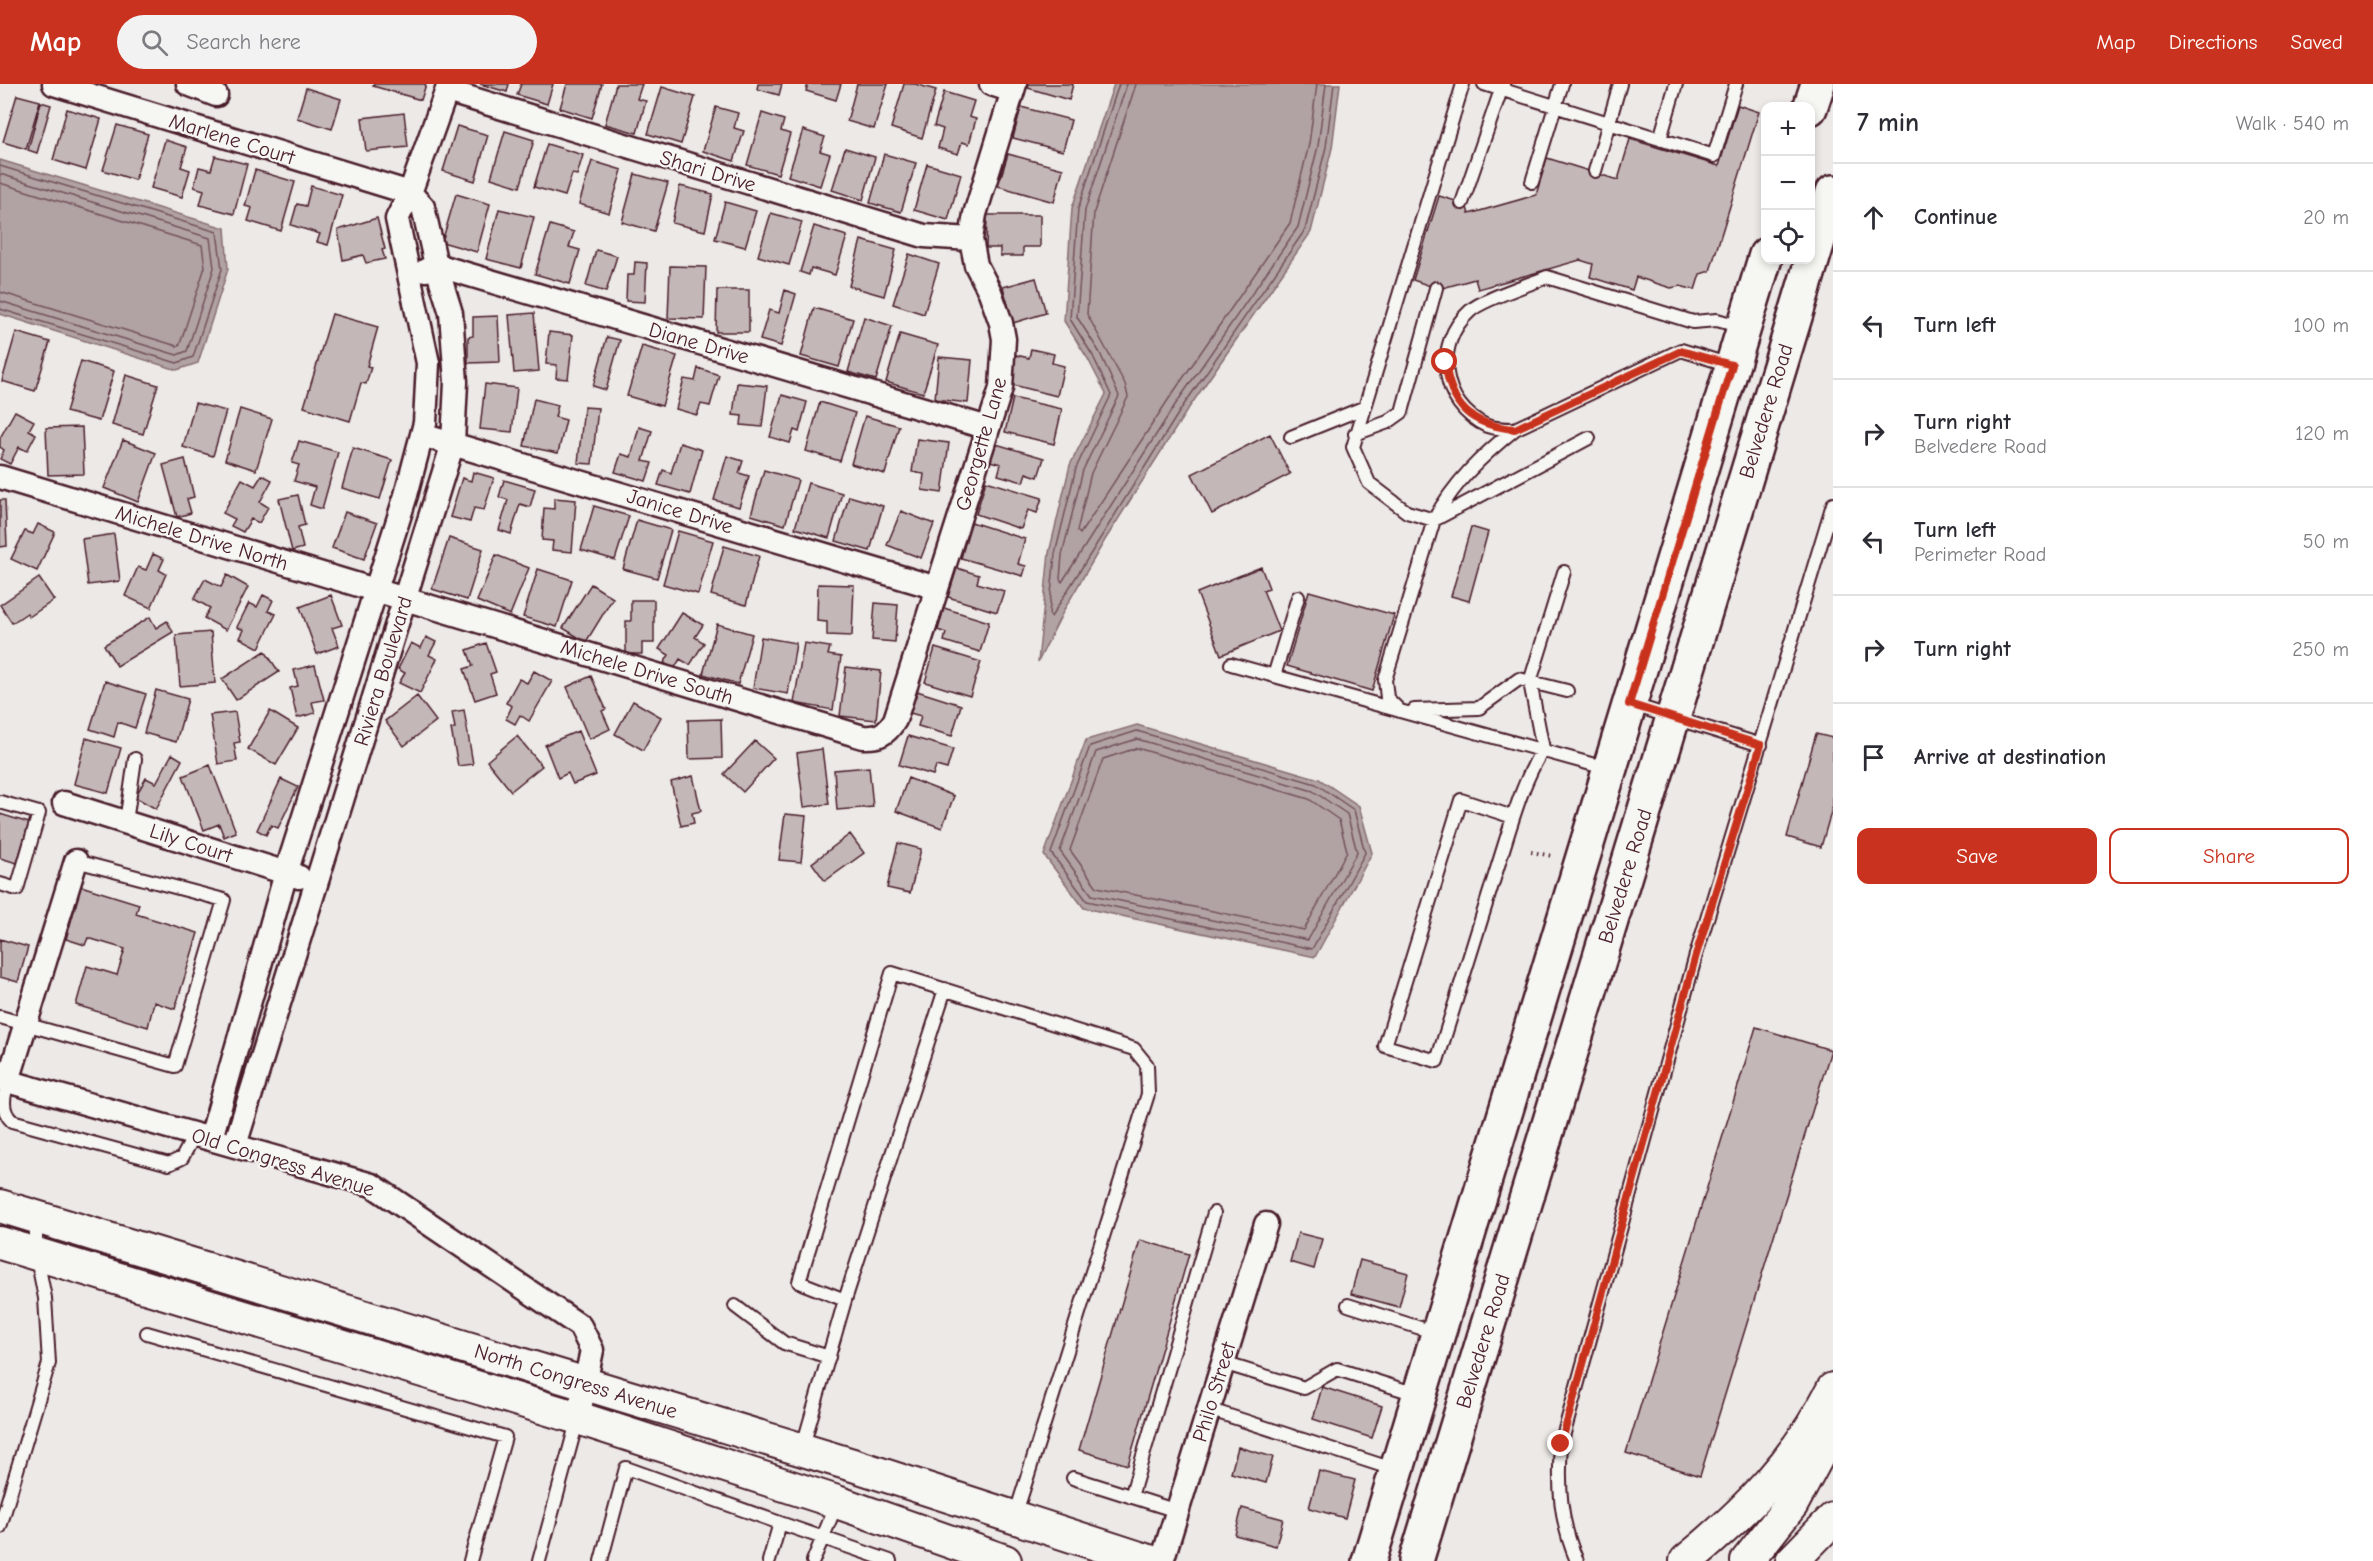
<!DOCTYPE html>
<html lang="en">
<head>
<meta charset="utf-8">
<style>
	:root { --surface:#fff; --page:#f2f2f3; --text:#2b2b33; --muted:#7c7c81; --line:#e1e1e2; --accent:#c8321e }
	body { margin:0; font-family:"Comic Neue",sans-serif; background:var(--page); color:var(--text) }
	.controls { position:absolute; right:18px; top:18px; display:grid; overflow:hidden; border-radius:12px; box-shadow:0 3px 9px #0003 }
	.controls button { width:54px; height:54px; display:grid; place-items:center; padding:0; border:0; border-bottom:2px solid var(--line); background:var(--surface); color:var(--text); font:30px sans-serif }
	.stop { position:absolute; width:18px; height:18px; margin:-14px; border:4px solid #c8321e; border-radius:50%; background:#fff }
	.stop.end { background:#c8321e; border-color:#fff; box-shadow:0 2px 6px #0008 }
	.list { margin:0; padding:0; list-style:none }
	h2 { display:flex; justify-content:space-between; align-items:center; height:78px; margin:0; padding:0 24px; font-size:26px }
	h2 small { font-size:20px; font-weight:400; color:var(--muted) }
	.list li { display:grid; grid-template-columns:39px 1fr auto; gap:18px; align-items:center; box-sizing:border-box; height:108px; padding:0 24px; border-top:2px solid var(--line) }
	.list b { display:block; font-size:22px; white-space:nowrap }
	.list p { margin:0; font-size:20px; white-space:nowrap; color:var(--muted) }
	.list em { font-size:20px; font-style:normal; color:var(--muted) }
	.actions { display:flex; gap:12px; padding:18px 24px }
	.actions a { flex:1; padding:14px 0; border:2px solid var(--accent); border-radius:12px; text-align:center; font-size:21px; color:var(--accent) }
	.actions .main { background:var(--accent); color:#fff }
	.icon { flex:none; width:33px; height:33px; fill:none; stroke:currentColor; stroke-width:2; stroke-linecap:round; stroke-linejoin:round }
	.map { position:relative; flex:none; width:1833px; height:1477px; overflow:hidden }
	header { display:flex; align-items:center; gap:36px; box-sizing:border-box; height:84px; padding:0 30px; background:var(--accent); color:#fff }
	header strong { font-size:28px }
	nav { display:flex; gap:33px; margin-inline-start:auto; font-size:21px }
	.search { width:420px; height:54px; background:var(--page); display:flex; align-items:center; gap:15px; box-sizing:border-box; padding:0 21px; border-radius:33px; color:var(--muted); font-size:22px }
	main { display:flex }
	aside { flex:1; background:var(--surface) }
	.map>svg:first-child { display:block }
	.water { fill:#b1a2a3; stroke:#886e73; stroke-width:1.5 }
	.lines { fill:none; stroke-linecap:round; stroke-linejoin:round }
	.shore { stroke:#73535b; stroke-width:1.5 }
	.building { fill:#c4b7b7; stroke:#4a1f2b; stroke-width:1.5 }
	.lane-casing { stroke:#4a1f2b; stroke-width:16 }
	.street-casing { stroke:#4a1f2b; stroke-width:27 }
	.secondary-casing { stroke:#4a1f2b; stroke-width:36 }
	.primary-casing { stroke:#4a1f2b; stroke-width:38 }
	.path { stroke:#4a1f2b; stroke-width:4; stroke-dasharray:1.5 4.5; stroke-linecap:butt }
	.lane { stroke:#f6f6f2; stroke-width:12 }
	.street { stroke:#f6f6f2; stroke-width:22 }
	.secondary { stroke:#f6f6f2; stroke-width:32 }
	.primary { stroke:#f6f6f2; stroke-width:33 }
	.route { stroke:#c8321e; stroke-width:8 }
	.labels { text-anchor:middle; stroke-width:4.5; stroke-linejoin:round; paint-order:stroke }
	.street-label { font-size:21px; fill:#4a1f2b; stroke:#f6f6f2 }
</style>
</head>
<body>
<header>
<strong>Map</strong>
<div class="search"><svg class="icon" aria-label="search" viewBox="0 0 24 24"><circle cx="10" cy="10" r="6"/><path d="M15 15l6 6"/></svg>Search here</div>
<nav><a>Map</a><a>Directions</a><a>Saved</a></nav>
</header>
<main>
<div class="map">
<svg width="1833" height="1477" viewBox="0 0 1833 1477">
	<rect width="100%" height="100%" fill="#ece9e6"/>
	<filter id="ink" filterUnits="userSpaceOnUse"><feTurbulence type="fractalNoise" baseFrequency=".0167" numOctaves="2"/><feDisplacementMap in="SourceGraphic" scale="12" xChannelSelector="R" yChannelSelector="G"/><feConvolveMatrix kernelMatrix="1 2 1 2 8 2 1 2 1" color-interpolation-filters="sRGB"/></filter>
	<g filter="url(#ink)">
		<path class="water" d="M1114,0H1340L1332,64L1311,148L1186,328L1105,456L1065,524L1038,578L1049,469L1070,381L1106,310L1088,275L1064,237L1072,124Z
			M0,76L225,144L228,185L198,279L177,286L0,230Z
			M1137,641L1319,695L1359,722L1372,769L1315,873L1084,824L1044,771L1086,656Z"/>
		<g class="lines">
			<path class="shore" d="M1119,0L1078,125L1070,235L1093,272L1111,311L1076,384L1055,470L1049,530L1051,533L1181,325L1305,146L1326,63L1334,0
				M1127,0L1085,126L1077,233L1100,269L1119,312L1083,386L1062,471L1060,495L1062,498L1175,321L1298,143L1318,62L1326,0
				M1136,0L1094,128L1087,230L1125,300L1128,313L1091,389L1077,447L1080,450L1168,316L1290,139L1309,60L1317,0
				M0,82L217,148L222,185L193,273L177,279L0,225
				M0,90L210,154L214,184L187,267L177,271L0,217
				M0,99L202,161L205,183L180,260L177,262L0,208
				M1137,647L1316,700L1354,726L1365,769L1312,865L1087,817L1051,769L1090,662Z
				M1137,655L1313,707L1347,730L1357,768L1308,856L1092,811L1060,767L1096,668Z
				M1137,664L1309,715L1339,736L1347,767L1304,846L1097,803L1070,766L1103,675Z"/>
		</g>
		<path class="building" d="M374,0H426L421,16L373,2Z
			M480,0H509L507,8Z
			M521,0H553L547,20L517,11Z
			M567,0H602L592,34L560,24Z
			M616,0H642L637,15L646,17L637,49L605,40Z
			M758,0H782L779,11L757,5Z
			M808,0H841L836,16L806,7Z
			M857,0H888L874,45L847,37Z
			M904,0H915L936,6L922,54L891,44Z
			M1029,0H1073L1069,16L1028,4Z
			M662,3L695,13L681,60L648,50Z
			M306,4L341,15L332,45L297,34Z
			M944,8L974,17L969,33L976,35L969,60L962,58L958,70L938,64L943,45L934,42Z
			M17,11L40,17L26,65L3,58Z
			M41,18L51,21L37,69L28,66Z
			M1738,21L1759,28L1710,187L1700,190L1695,206L1680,202L1671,204L1636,193L1632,206L1590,193L1593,180L1580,176L1478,205L1475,195L1439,205L1413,196L1439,112L1466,120L1469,130L1536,111L1547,74L1618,96L1630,55L1719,82Z
			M716,23L738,29L734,44L744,47L734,77L703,67Z
			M1021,23L1071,36L1063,67L1013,54Z
			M67,25L101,35L86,86L53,76Z
			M404,29L408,63L366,67L362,34Z
			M762,29L784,36L781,47L790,50L778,90L747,81Z
			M117,41L148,50L135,96L103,86Z
			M457,42L488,51L475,97L443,87Z
			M803,46L825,53L820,67L830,70L820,102L788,92Z
			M505,47L534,56L520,103L491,94Z
			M165,56L187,63L181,83L190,86L182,113L151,104Z
			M547,60L583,71L577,91L572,90L565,112L534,103Z
			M845,64L875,73L863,116L832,106Z
			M884,70L916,79L901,128L870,119Z
			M1008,70L1063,85L1054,118L998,102Z
			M215,72L247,80L234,130L200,121L204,106L194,103L199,83L211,86Z
			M592,77L622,86L609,129L579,120Z
			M927,80L961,90L948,136L914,126Z
			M255,86L295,98L281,147L248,137L252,124L245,122Z
			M635,90L668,99L654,147L622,138Z
			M311,102L342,111L328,161L317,158L320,150L291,141L297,120L306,122Z
			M680,102L713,110L705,147L672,139Z
			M456,110L490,120L477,168L442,158Z
			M725,118L756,127L745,163L715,155Z
			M499,125L534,133L521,184L486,175Z
			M771,129L802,138L789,181L758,172Z
			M987,131H1040V163H1023V172H1000V164H986Z
			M377,134L385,165L382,166L385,175L366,179L363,171L343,176L338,146Z
			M550,141L574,148L569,163L580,166L570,200L535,190Z
			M814,142L847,152L835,191L811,184L809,191L800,188Z
			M861,156L896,166L884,212L849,202Z
			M596,166L617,172L606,208L586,202Z
			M909,170L939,180L924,230L893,220Z
			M635,178L647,179L645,218L626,217L627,191H634Z
			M670,182L706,183L704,235L668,234Z
			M1036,194L1046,229L1013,239L1003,203Z
			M717,206H749V248H716Z
			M785,206L796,210L781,262L760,256L769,226L779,229Z
			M814,224L853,235L839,283L801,272Z
			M534,229L539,287L514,289L509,231Z
			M332,230L378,243L367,282L371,283L366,300L361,299L350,337L304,323Z
			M498,232L500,278L468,279V253L473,252V233Z
			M864,233L892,242L876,296L848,288Z
			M16,248L50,258L35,307L2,297Z
			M549,248L573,251L568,295L556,294L557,281L546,280Z
			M900,250L938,261L923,309L886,298Z
			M607,253L620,256L606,306L593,302Z
			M642,262L677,272L662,322L627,312Z
			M1031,265L1054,270L1052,279L1064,282L1057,312L1009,300L1016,271L1029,274Z
			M939,273L972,276L968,319L935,315Z
			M81,277L114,287L99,337L66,328Z
			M698,284L719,291L710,322L701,320L697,331L676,325L684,295L695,297Z
			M126,291L158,301L143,350L112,341Z
			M737,299L767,302L762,343L741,341L742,332L733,331Z
			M485,300L517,304L512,348L480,345Z
			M782,311L807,318L799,348L794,346L790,359L770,353Z
			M1013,314L1062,325L1054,360L1005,348Z
			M534,315L558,321L555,333L566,336L558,369L524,362Z
			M820,318L855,329L840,377L806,367Z
			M195,319L226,327L213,372L183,363Z
			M584,323L598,324L592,380L578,379Z
			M240,325L272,335L256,386L225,376Z
			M15,327L34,337L29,346L36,350L27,367L19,363L10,380L0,375L4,366L0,363V354Z
			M865,332L899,342L885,390L851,380Z
			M82,343L84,390L48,391L46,344Z
			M639,343L652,347L643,377L652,379L646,397L615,388L621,370L631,373Z
			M1270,350L1290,390L1212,430L1192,390Z
			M917,355L949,359L942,409L922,406L924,390L912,388Z
			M123,356L156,369L138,418L104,404Z
			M299,357L338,368L322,425L310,421L315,403L294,397L299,381L292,379Z
			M680,359L702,366L690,410L658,401L663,386L671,389Z
			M996,360L1044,374L1038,393L1026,389L1023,398L998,391L1001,380L990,377Z
			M353,364L392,376L380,415L342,404Z
			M727,372L743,377L739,389L749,392L739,423L714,416Z
			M185,375L194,413L187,415L191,429L177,433L163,381Z
			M764,386L798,396L785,441L751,431Z
			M473,388L494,394L484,426L474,424L470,438L450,433L462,394L471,397Z
			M262,391L272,396L260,418L268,423L259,439L251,435L243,448L231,442L235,435L223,429L242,395L255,402Z
			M504,396L535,405L530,423L520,420L511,450L499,446L508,416L499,413Z
			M986,397L1042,414L1037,429L1028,426L1021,445L976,430Z
			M808,399L842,409L829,454L795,444Z
			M298,411L305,441L298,443L303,464L292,467L279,415Z
			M849,412L883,422L870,467L836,457Z
			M554,414L576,416L572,468L552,466L553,457L542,456L544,424L554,425Z
			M0,416H5L7,462L0,463Z
			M594,422L629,432L615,476L581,466Z
			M901,427L934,440L921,474L887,461Z
			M345,428L377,439L364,475L332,464Z
			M637,436L671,446L657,494L623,485Z
			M971,438L1025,455L1018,480L1026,482L1023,492L961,474Z
			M38,440L55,448L37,487L11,475L25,447L33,450Z
			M1471,443L1488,448L1469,517L1451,512Z
			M678,447L713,457L698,510L663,500Z
			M114,450L120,497L88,501L82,455Z
			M449,454L483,465L467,516L432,505Z
			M724,462L759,472L746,521L711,511Z
			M153,470L164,475L159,486L166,490L151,524L125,512L138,483L146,486Z
			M496,471L529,484L510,531L477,517Z
			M1261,483L1269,504L1263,506L1279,547L1221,571L1197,509Z
			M957,484L979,491L977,499L1004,507L997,528L948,513Z
			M538,485L572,496L557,543L523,533Z
			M227,491L248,503L226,546L204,534L210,524L194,515L205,495L221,503Z
			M39,494L54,516L29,533L27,529L12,539L0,521Z
			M591,500L613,514L586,558L563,544Z
			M818,500L854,501L852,552L827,551V538L817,537Z
			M1309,507L1394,531L1372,607L1287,582Z
			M263,511L273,516L268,527L276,530L259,564L240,554L244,546L237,543L249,519L257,523Z
			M331,511L342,541L332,544L339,562L317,570L300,523Z
			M631,516H654V559H642V570H626V537H631Z
			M875,519L898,521L895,558L872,556Z
			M944,524L989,538L980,568L944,557L946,549L938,546Z
			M682,529L703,541L695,553L704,559L690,581L680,575L674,585L664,579L669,571L659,565Z
			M150,533L156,544L167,537L173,548L117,582L104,561Z
			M717,540L752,550L738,600L703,590Z
			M211,548L215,599L180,602L176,551Z
			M426,553L436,558L429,571L437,575L420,609L399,599L405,589L398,585L411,559L421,564Z
			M761,553L796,559L788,610L753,604Z
			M486,559L496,588L490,590L496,609L475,616L464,585L473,582L467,566Z
			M804,559L830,563L828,571L841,573L833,626L794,619Z
			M935,564L981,578L970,612L925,598Z
			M265,567L279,588L236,616L222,595Z
			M315,581L324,616L312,618L315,629L297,634L290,604L298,602L294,586Z
			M846,583L881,587L876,636L840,632Z
			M534,587L552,597L529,637L520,631L515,640L506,635L512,622L506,619L519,595L527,599Z
			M591,592L606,625L602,627L610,645L589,655L567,603Z
			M105,597L146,610L135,644L118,638L114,653L90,645Z
			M156,606L188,615L176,658L144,649Z
			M917,607L961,621L952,652L918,642L921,632L910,629Z
			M417,612L436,637L404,662L385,637Z
			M633,617L661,633L643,666L615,650Z
			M464,626L473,680L458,682L451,645L455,644L452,628Z
			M270,627L298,644L276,681L248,665Z
			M235,628L240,658L234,659L237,677L218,680L210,631Z
			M721,635L722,674L689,675L688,636Z
			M578,647L596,691L573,700L568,689L558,694L545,661Z
			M1816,650L1833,654V721L1821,763L1787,753Z
			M517,652L542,682L511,707L487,677Z
			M908,652L953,665L947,685L936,682L933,691L899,681Z
			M86,654L121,664L108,709L74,700Z
			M755,657L774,674L743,708L724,690Z
			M822,665L829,720L804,723L797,669Z
			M172,670L182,676L156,725L135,713L146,694L156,699Z
			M210,681L236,748L224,753L219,740L204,746L183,692Z
			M869,683L873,723L837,726L834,686Z
			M693,692L701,727L692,729L694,739L681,742L671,698Z
			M908,694L954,712L942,744L896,727Z
			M281,695L298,703L278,744L271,741L266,751L257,746Z
			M0,730L29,739L17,779L0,774Z
			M785,730L806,732L801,778L779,776Z
			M850,750L864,769L825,797L812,779Z
			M898,759L921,765L910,809L887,804Z
			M81,802L139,820L136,830L198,849L175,925L154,918L148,943L76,921L87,882L117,891L125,865L88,854L85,861L66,855Z
			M0,855L28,863L18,898L0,893Z
			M1756,943L1831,966L1700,1392L1626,1369Z
			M1298,1149L1322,1155L1314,1185L1290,1178Z
			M1140,1156L1189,1170L1128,1381L1079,1366Z
			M1360,1176L1408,1189L1399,1223L1351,1210Z
			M1322,1303L1382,1322L1372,1354L1313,1335Z
			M1238,1363L1273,1373L1266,1399L1231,1389Z
			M1319,1387L1355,1396L1345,1434L1309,1424Z
			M1242,1424L1283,1435L1276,1462L1235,1451Z"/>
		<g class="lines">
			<defs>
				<path id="lane" d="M1463,0L1353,363L1369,399L1407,428L1434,436L1589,354
					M1484,0L1714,72L1736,0
					M1660,55L1676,0
					M1595,87L1620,0
					M1532,98L1562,0
					M1462,119L1503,0
					M1730,281L1681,266L1515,345C1506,345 1495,345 1487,342C1440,321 1433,260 1470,227C1483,215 1528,201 1547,193L1693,238L1717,236L1742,243
					M1515,345C1482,372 1454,398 1434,436L1385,596L1387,614L1400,627L1609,685
					M1355,350L1388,338L1402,328L1436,204
					M1291,353L1363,324
					M1231,580L1397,626
					M1274,592L1298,513
					M1630,620L1761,661
					M1414,626L1479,624L1519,595L1567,607
					M0,718L39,729L17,805L0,800
					M1513,733L1461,716L1385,962L1437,977L1506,756C1516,724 1525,694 1543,665L1530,598L1564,488
					M126,738L135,675
					M0,933L175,982L224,816L76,777
					M8,997C4,1012 0,1026 12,1037L169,1080L182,1074L195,1050
					M845,1216L799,1198L892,889L1134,965L1147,981L1148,1010L1015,1432
					M1348,1221L1436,1249
					M735,1222L784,1259L829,1273
					M147,1249L505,1353L470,1477
					M1223,1279L1304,1304L1337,1285L1419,1311
					M1208,1325L1396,1386
					M802,1365L845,1216L945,905
					M1073,1394L1177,1427
					M1131,1413L1214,1129
					M780,1439L890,1477
					M0,1443L49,1279L45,1214L36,1169V1135
					M539,1477L578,1334
					M601,1477L626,1384L780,1439L769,1477
					M813,1477L837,1419
					M1577,1477C1560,1438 1558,1402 1561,1360L1696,871L1833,420"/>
				<path id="street" d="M54,0L410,109
					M188,0L216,11
					M991,0L1013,7
					M447,7L924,152L971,155
					M426,186L436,181L988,344
					M422,351L937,504
					M0,393L863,653C879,654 886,650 895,636L1001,304L1004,255L1001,239L990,208L976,181L971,155L975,130L1015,0
					M64,719L299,793
					M0,995L372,1101L580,1242L592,1266L578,1334
					M8,997L76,777
					M211,1054L286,789L406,411L425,339L428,279L397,135L410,109L449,0
					M235,1061L453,359L456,298L451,229L436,181L423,123L410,109
					M1162,1477L1266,1140"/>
				<path id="secondary" d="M0,1122L856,1382L1149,1477
					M0,1159L578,1334L837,1418L1005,1477
					M1686,1477C1746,1428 1798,1375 1833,1305
					M1747,1477L1792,1420L1833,1343
					M1792,1477L1833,1435"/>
				<path id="primary" d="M1810,24L1818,0
					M1369,1477L1766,171
					M1416,1477L1833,108"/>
			</defs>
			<use href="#lane" class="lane-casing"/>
			<use href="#street" class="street-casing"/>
			<use href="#secondary" class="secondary-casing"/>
			<use href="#primary" class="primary-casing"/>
			<path class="path" d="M1531,768L1553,772"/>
			<use href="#lane" class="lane"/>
			<use href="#street" class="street"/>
			<use href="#secondary" class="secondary"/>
			<use href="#primary" class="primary"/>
		</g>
	</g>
	<g class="lines" filter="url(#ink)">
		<path class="route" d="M1445,278C1451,323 1470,341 1515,345L1681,267L1732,281L1629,620L1761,661L1696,871L1561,1360"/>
	</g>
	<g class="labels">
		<g class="street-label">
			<text transform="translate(232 55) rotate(17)" y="7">Marlene Court</text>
			<text transform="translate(708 87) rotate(17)" y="7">Shari Drive</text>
			<text transform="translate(699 259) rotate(16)" y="7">Diane Drive</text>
			<text transform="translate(1766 327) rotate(-73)" y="7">Belvedere Road</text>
			<text transform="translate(981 360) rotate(-74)" y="7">Georgette Lane</text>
			<text transform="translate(680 427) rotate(17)" y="7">Janice Drive</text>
			<text transform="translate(202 454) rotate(17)" y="7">Michele Drive North</text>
			<text transform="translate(383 587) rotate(-73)" y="7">Riviera Boulevard</text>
			<text transform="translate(647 588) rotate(17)" y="7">Michele Drive South</text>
			<text transform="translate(191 759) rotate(18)" y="7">Lily Court</text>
			<text transform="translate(1625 792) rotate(-73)" y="7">Belvedere Road</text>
			<text transform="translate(283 1078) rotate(17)" y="7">Old Congress Avenue</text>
			<text transform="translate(1483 1257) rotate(-73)" y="7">Belvedere Road</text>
			<text transform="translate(576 1297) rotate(17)" y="7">North Congress Avenue</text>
			<text transform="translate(1214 1308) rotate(-73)" y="7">Philo Street</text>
		</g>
	</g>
</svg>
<div class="controls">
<button>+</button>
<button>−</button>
<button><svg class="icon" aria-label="locate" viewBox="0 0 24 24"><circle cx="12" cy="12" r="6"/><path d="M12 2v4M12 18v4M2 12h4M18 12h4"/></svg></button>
</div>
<div class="stop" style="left:1445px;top:278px"></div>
<div class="stop end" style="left:1561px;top:1360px"></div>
</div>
<aside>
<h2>7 min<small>Walk · 540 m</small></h2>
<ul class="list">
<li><svg class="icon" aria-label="ahead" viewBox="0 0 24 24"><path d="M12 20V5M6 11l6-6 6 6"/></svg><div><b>Continue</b></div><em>20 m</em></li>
<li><svg class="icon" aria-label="left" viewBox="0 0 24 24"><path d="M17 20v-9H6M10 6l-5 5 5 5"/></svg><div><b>Turn left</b></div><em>100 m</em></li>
<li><svg class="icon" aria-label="right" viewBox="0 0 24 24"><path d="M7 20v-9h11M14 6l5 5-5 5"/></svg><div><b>Turn right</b><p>Belvedere Road</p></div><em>120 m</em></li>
<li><svg class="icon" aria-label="left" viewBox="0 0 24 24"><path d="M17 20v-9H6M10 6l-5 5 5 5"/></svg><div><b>Turn left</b><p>Perimeter Road</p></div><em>50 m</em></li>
<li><svg class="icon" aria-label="right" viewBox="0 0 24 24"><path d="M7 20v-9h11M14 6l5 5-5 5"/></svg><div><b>Turn right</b></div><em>250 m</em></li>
<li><svg class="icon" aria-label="arrive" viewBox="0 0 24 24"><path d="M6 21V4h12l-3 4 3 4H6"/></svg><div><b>Arrive at destination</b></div></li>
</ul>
<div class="actions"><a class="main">Save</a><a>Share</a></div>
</aside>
</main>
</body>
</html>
